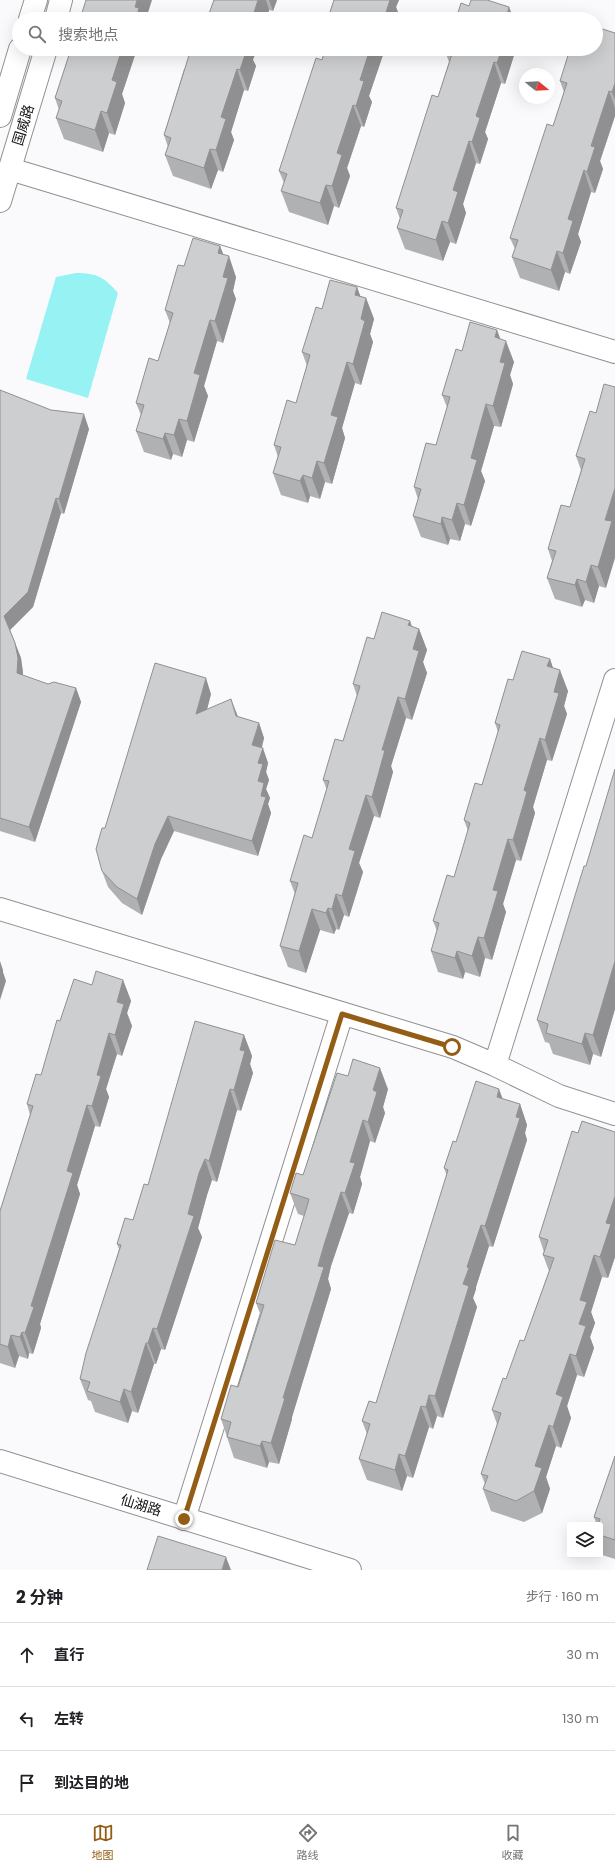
<!DOCTYPE html>
<html lang="zh">
<head>
<meta charset="utf-8">
<style>
	:root { --surface:#fff; --page:#f2f2f2; --text:#202124; --muted:#757577; --line:#e0e0e0; --accent:#945d16 }
	body { margin:0; font-family:Poppins,"Noto Sans SC",sans-serif; background:var(--page); color:var(--text) }
	.controls { position:absolute; right:12px; bottom:12px; display:grid; overflow:hidden; border-radius:4px; box-shadow:0 4px 16px #0002 }
	.controls button { width:36px; height:36px; display:grid; place-items:center; padding:0; border:0; border-bottom:1px solid var(--line); background:var(--surface); color:var(--text); font:20px sans-serif }
	.compass { position:absolute; left:519px; top:68px; width:36px; height:36px; border-radius:50%; background:var(--surface); box-shadow:0 4px 16px #0002; rotate:108deg }
	.stop { position:absolute; width:12px; height:12px; margin:-9px; border:3px solid #945d16; border-radius:50%; background:#fff }
	.stop.end { background:#945d16; border-color:#fff; box-shadow:0 1px 4px #0008 }
	.list { margin:0; padding:0; list-style:none }
	h2 { display:flex; justify-content:space-between; align-items:center; height:52px; margin:0; padding:0 16px; font-size:17px }
	h2 small { font-size:13px; font-weight:400; color:var(--muted) }
	.list li { display:grid; grid-template-columns:26px 1fr auto; gap:12px; align-items:center; box-sizing:border-box; height:64px; padding:0 16px; border-top:1px solid var(--line) }
	.list b { display:block; font-size:15px; white-space:nowrap }
	.list em { font-size:13px; font-style:normal; color:var(--muted) }
	.icon { flex:none; width:22px; height:22px; fill:none; stroke:currentColor; stroke-width:2; stroke-linecap:round; stroke-linejoin:round }
	.map { position:relative; flex:none; width:615px; height:1570px; overflow:hidden }
	.search { position:absolute; background:var(--surface); box-shadow:0 4px 16px #0002; left:12px; right:12px; top:12px; height:44px; display:flex; align-items:center; gap:10px; box-sizing:border-box; padding:0 14px; border-radius:22px; color:var(--muted); font-size:15px }
	.sheet { height:244px; background:var(--surface) }
	nav { display:flex; justify-content:space-around; align-items:center; box-sizing:border-box; height:56px; border-top:1px solid var(--line); background:var(--surface); font-size:11px; color:var(--muted) }
	nav a { display:grid; justify-items:center; gap:2px }
	nav .on { color:var(--accent) }
	.map>svg:first-child { display:block }
	.water { fill:#97f2f3 }
	.lines { fill:none; stroke-linecap:round; stroke-linejoin:round }
	.minor-casing { stroke:#919193; stroke-width:24 }
	.tertiary-casing { stroke:#919193; stroke-width:24 }
	.minor { stroke:#fff; stroke-width:22 }
	.tertiary { stroke:#fff; stroke-width:22 }
	.wall { fill:#b0b1b3 }
	.shaded-wall { fill:#909092 }
	.building { fill:#cdced0; stroke:#909092 }
	.route { stroke:#945d16; stroke-width:5 }
	.labels { text-anchor:middle; stroke-width:3; stroke-linejoin:round; paint-order:stroke }
	.street-label { font-size:14px; fill:#151516; stroke:#fff }
</style>
</head>
<body>
<div class="map">
<svg width="615" height="1570" viewBox="0 0 615 1570">
	<rect width="100%" height="100%" fill="#fafafd"/>
	<path class="water" d="M76,273C97,273 104,277 118,293L88,398L26,379L56,277Z"/>
	<g class="lines">
		<defs>
			<path id="minor" d="M10,169L615,352
				M0,909L453,1047L495,1065L559,1096L615,1114
				M495,1065L615,680
				M184,1519L342,1014"/>
			<path id="tertiary" d="M30,19L36,0
				M56,19L61,0
				M0,116L20,49
				M0,201L46,49
				M0,1461L350,1570"/>
		</defs>
		<use href="#minor" class="minor-casing"/>
		<use href="#tertiary" class="tertiary-casing"/>
		<use href="#minor" class="minor"/>
		<use href="#tertiary" class="tertiary"/>
	</g>
	<path class="wall" d="M214,0H277L273,11L269,10L267,19H207Z
		M334,0H399L396,7L399,15L398,19H331L329,15Z
		M615,33V116L600,161L603,169L595,193L591,192L578,234L581,242L570,274L565,272L559,291L520,278L512,257L515,249L510,238L553,126L564,92L560,81Z
		M71,49H141L139,53L136,52L122,94L125,103L115,135L109,133L103,152L64,139L56,118L59,110L55,98Z
		M325,49H385L369,96L372,102L364,127L361,126L347,168L350,176L339,208L334,206L328,225L289,212L281,191L284,183L279,171L322,60Z
		M446,49H514L515,52L505,84L501,83L485,132L488,139L480,164L476,163L463,204L466,213L456,244L450,242L443,261L405,249L397,228L400,219L396,208L438,97L449,62L445,51Z
		M253,60L256,66L248,91L244,90L231,132L234,140L223,172L218,170L211,189L173,176L165,155L168,147L164,135L184,69Z
		M220,246L223,254L236,277L233,291L236,299L223,343L217,341L204,386L208,396L194,442L187,440L182,457L173,454L171,460L144,452L136,431L141,415L136,403L158,361L170,323L165,310L184,266Z
		M357,287L360,296L366,298L374,319L370,334L373,342L361,385L355,383L342,428L345,438L332,484L325,482L320,499L310,496L308,503L281,495L273,473L278,457L274,445L296,403L307,366L302,352L322,309Z
		M497,330L500,339L514,362L510,375L513,384L501,427L494,426L481,471L485,481L471,526L465,524L460,541L450,539L448,545L421,537L413,516L418,499L414,487L436,445L447,407L442,395L462,351Z
		M0,390L89,429L64,514L61,513L33,607L10,630L21,658L23,673V676L48,684L76,688L81,702L35,842L0,831Z
		M596,413L606,588L599,586L594,603L585,600L582,607L555,599L547,578L552,561L548,549L570,507L581,470L576,456Z
		M410,621L412,627L419,629L427,650L423,662L427,673L412,720L406,718L391,766L393,772L380,818L374,816L359,863L363,872L349,917L344,915L339,930L336,929L334,934L320,930L306,973L288,967L280,946L295,894L290,881L312,838L327,790L323,780L343,741L357,696L353,684L374,639Z
		M550,659L553,668L568,691L564,706L567,714L552,761L547,760L533,807L535,813L521,861L516,860L503,904L506,912L492,960L485,958L480,977L465,972L463,979L438,972L431,951L437,931L433,921L454,877L468,831L464,820L482,785L498,732L495,723L513,680Z
		M211,694L207,709L259,723L264,738L262,748L268,763L266,772L269,780L266,789L270,798L268,804L271,813L258,856L174,831L161,859L142,915L122,903L108,887L102,871L105,828Z
		M615,769V1009L601,1057L593,1054L590,1065L553,1054L549,1043L545,1042L537,1020L586,866Z
		M123,980L131,1001L127,1013L132,1026L122,1056L117,1054L106,1089L109,1097L100,1127L95,1126L77,1185L80,1194L40,1324L41,1328L33,1354L29,1353L28,1359L19,1356L15,1368L0,1363V1211L30,1115L27,1104L41,1075L60,1021L92,985Z
		M244,1035L252,1056L250,1064L253,1073L241,1111L237,1110L217,1182L212,1180L207,1195L198,1228L202,1237L165,1350L161,1349L156,1364H154L138,1413L132,1411L128,1423L95,1412L91,1401L88,1400L80,1379L119,1249L117,1244L133,1220L148,1185Z
		M388,1089L383,1107L385,1113L375,1143L370,1141L360,1177L362,1184L353,1214L349,1213L331,1266L328,1279L331,1289L292,1417V1419L279,1464L269,1462L267,1468L234,1458L221,1419L238,1387L261,1316L256,1303L295,1245L304,1216L298,1214L290,1193L303,1175Z
		M503,1099L520,1104L527,1125L525,1133L527,1140L493,1247L489,1246L476,1287V1289L473,1298L477,1307L443,1418L437,1416L433,1429L429,1427L413,1478L407,1476L402,1491L367,1480L359,1459L367,1434L362,1421L376,1403L447,1176L444,1168L456,1142Z
		M615,1132V1257L608,1278L602,1277L591,1312L595,1323L590,1337L594,1348L584,1377L577,1375L567,1406L571,1418L561,1448L556,1446L546,1477L550,1489L542,1513L524,1522L491,1511L483,1489L485,1484L481,1474L497,1424L492,1410L524,1341L549,1271L543,1255L544,1252L539,1237L578,1133Z
		M615,1456V1559L602,1555L600,1548V1525H597L594,1517Z"/>
	<path class="shaded-wall" d="M137,0H152L146,19H136L135,7Z
		M258,0H266L269,10L267,19H252Z
		M269,0H277L273,11Z
		M389,0H399L396,7L399,15L398,19H384Z
		M509,7L514,19H506Z
		M122,49H135L136,52L122,94L125,103L115,135L107,113L112,80Z
		M138,49H141L139,53Z
		M246,49H257L253,60L256,66L248,91L240,70Z
		M370,49H385L369,96L372,102L364,127L356,106L360,80Z
		M502,49H514L515,52L505,84L497,63Z
		M494,62L501,83L485,132L488,139L480,164L472,142L476,116Z
		M237,69L244,90L231,132L234,140L223,172L216,150L221,117Z
		M615,83V100L612,92Z
		M609,91L615,108V116L600,161L603,169L595,193L587,172L591,146Z
		M353,105L361,126L347,168L350,176L339,208L332,186L337,153Z
		M101,111L109,133L103,152L95,130Z
		M469,141L476,163L463,204L466,213L456,244L448,223L453,190Z
		M210,149L218,170L211,189L204,168Z
		M584,170L591,192L578,234L581,242L570,274L563,253L568,219Z
		M326,185L334,206L328,225L320,203Z
		M442,221L450,242L443,261L436,240Z
		M220,246L227,264L229,256L236,277L233,291L236,299L223,343L215,321L223,277L218,253Z
		M557,251L565,272L559,291L551,270Z
		M357,287L364,306L366,298L374,319L370,334L373,342L361,385L353,364L361,319L355,295Z
		M210,320L217,341L204,386L208,396L194,442L187,421L194,373Z
		M497,330L504,349L506,341L514,362L510,375L513,384L501,427L493,406L500,362L495,337Z
		M347,362L355,383L342,428L345,438L332,484L324,463L331,415Z
		M486,404L494,426L481,471L485,481L471,526L464,505L471,458Z
		M84,414L89,429L64,514L59,499Z
		M179,419L187,440L182,457L174,435Z
		M165,433L173,454L171,460L163,439Z
		M317,461L325,482L320,499L312,478Z
		M303,475L310,496L308,503L300,481Z
		M615,488V558L606,588L598,567L605,520Z
		M56,498L61,513L33,607L10,630L4,616Z
		M457,503L465,524L460,541L452,520Z
		M442,517L450,539L448,545L441,524Z
		M591,565L599,586L594,603L586,582Z
		M577,579L585,600L582,607L575,585Z
		M410,621L416,639L419,629L427,650L423,662L427,673L412,720L405,699L413,649L408,625Z
		M15,643L21,658L23,673L22,688L17,673Z
		M550,659L557,680L560,670L568,691L564,706L567,714L552,761L545,740L554,692L547,666Z
		M206,678L211,694L202,729L196,714Z
		M76,688L81,702L35,842L29,827Z
		M398,697L406,718L391,766L393,772L380,818L372,797L382,750Z
		M231,699L237,714L242,731L236,716Z
		M259,723L264,738L258,760L252,745Z
		M540,738L547,760L533,807L535,813L521,861L513,840L524,790Z
		M263,748L268,763L266,772L269,780L266,789L270,798L268,804L271,813L258,856L252,841L261,796L258,781V763Z
		M366,795L374,816L359,863L363,872L349,917L342,896L349,849Z
		M168,816L174,831L161,859L142,915L137,899L155,844Z
		M508,839L516,860L503,904L506,912L492,960L484,938L493,890Z
		M336,894L344,915L339,930L332,909Z
		M328,908L336,929L334,934L326,913Z
		M312,909L320,930L306,973L299,951Z
		M478,937L485,958L480,977L472,956Z
		M457,951L465,972L463,979L455,958Z
		M0,961L3,970V972L6,981L0,1000Z
		M615,961V1009L601,1057L593,1035Z
		M123,980L131,1001L127,1013L132,1026L122,1056L115,1035L117,1002Z
		M109,1033L117,1054L106,1089L109,1097L100,1127L92,1106L97,1075Z
		M585,1033L593,1054L590,1065L582,1044Z
		M244,1035L252,1056L250,1064L253,1073L241,1111L234,1090L240,1050Z
		M380,1068L388,1089L383,1107L385,1113L375,1143L368,1122L373,1090Z
		M230,1089L237,1110L217,1182L209,1161Z
		M499,1089L507,1110L497,1097Z
		M520,1104L527,1125L525,1133L527,1140L493,1247L485,1226Z
		M87,1105L95,1126L77,1185L80,1194L40,1324L41,1328L33,1354L25,1333L31,1306L67,1171Z
		M363,1120L370,1141L360,1177L362,1184L353,1214L345,1193L350,1162Z
		M205,1159L212,1180L207,1195L198,1228L202,1237L165,1350L157,1329L199,1173Z
		M341,1192L349,1213L331,1266L328,1279L331,1289L292,1417V1419L279,1464L271,1443L324,1245Z
		M615,1196V1257L608,1278L600,1257L606,1223Z
		M481,1225L489,1246L476,1287V1289L473,1298L477,1307L443,1418L435,1396L467,1267Z
		M594,1255L602,1277L591,1312L595,1323L590,1337L594,1348L584,1377L576,1356L579,1324L580,1300Z
		M153,1328L161,1349L156,1364L148,1343Z
		M22,1332L29,1353L28,1359L20,1337Z
		M11,1335L19,1356L15,1368L8,1347Z
		M146,1343L154,1364L138,1413L131,1392Z
		M570,1354L577,1375L567,1406L571,1418L561,1448L553,1427L556,1394Z
		M124,1389L132,1411L128,1423L120,1402Z
		M429,1395L437,1416L433,1429L426,1407Z
		M421,1406L429,1427L413,1478L405,1456Z
		M549,1425L556,1446L546,1477L550,1489L542,1513L534,1491L535,1466Z
		M262,1441L269,1462L267,1468L260,1446Z
		M399,1454L407,1476L402,1491L395,1470Z
		M226,1557L231,1570H222Z"/>
	<path class="building" d="M86,0H137L135,7L139,8L136,19H80Z
		M214,0H258L252,19H207Z
		M334,0H390L384,19H335L336,17L329,15Z
		M471,0H487L509,7L506,19H456L461,3L469,6Z
		M596,27L615,33V83L612,92L609,91L591,146L595,147L587,172L584,170L568,219L573,221L563,253L557,251L551,270L512,257L518,240L510,238L547,124L553,126L567,83L560,81L570,49H596Z
		M71,49H122L112,80L117,82L107,113L101,111L95,130L56,118L62,101L55,98Z
		M191,49H247L240,70L237,69L221,117L226,119L216,150L210,149L204,168L165,155L171,138L164,135Z
		M325,49H370L360,80L364,81L356,106L353,105L337,153L342,155L332,186L326,185L320,203L281,191L287,174L279,171L316,58L322,60Z
		M446,49H502L497,63L494,62L476,116L480,118L472,142L469,141L453,190L458,192L448,223L442,221L436,240L397,228L403,210L396,208L432,95L438,97L452,54L445,51Z
		M193,238L220,246L218,253L229,256L223,277L228,278L215,321L210,320L194,373L200,375L187,421L179,419L174,435L165,433L163,439L136,431L144,405L136,403L149,358L158,361L173,313L165,310L178,265L184,266Z
		M330,280L357,287L355,295L366,298L361,319L365,321L353,364L347,362L331,415L338,417L324,463L317,461L312,478L303,475L300,481L273,473L281,447L274,445L287,400L296,403L310,355L302,352L316,307L322,309Z
		M470,322L497,330L495,337L506,341L500,362L505,363L493,406L486,404L471,458L477,460L464,505L457,503L452,520L442,517L441,524L413,516L421,489L414,487L426,443L436,445L450,397L442,395L456,349L462,351Z
		M604,384L615,387V488L605,520L612,521L598,567L591,565L586,582L577,579L575,585L547,578L556,551L548,549L561,505L570,507L585,459L576,456L590,411L596,413Z
		M0,390L51,410L84,414L59,499L56,498L28,592L4,616L15,643L18,658L17,673L48,684L54,682L76,688L29,827L0,818Z
		M382,612L410,621L408,625L419,629L413,649L419,651L405,699L398,697L382,750H385L372,797L366,795L349,849L355,851L342,896L336,894L332,909L328,908L326,913L312,909L299,951L280,946L298,883L290,881L304,835L312,838L329,781L323,780L335,739L343,741L360,686L353,684L367,637L374,639Z
		M522,651L550,659L547,666L560,670L554,692L559,693L545,740L540,738L524,790L527,792L513,840L508,839L493,890L498,891L484,938L478,937L472,956L457,951L455,958L431,951L439,923L433,921L447,875L454,877L470,823L464,820L475,783L482,785L500,725L495,723L508,679L513,680Z
		M155,663L206,678L196,714L231,699L236,716L259,723L252,745L263,748L258,763L263,764L258,781L264,783L261,796L266,797L252,841L168,816L155,844L137,899L117,887L102,871L96,849L102,828H105Z
		M615,769V961L593,1035L585,1033L582,1044L546,1033L548,1024L537,1020L584,866H586Z
		M96,971L123,980L117,1002L124,1004L115,1035L109,1033L97,1075L101,1076L92,1106L87,1105L67,1171L73,1173L31,1306L34,1307L25,1333L22,1332L20,1337L11,1335L8,1347L0,1344V1211L33,1106L27,1104L36,1074L41,1075L57,1020L60,1021L74,979L92,985Z
		M195,1021L244,1035L240,1050L245,1051L234,1090L230,1089L209,1161L205,1159L199,1173L188,1214L194,1216L157,1329L153,1328L148,1343H146L131,1392L124,1389L120,1402L87,1391L90,1382L80,1379L86,1353L121,1245L117,1244L125,1218L133,1220L144,1184L148,1185Z
		M353,1059L380,1068L373,1090L377,1092L368,1122L363,1120L350,1162L355,1163L345,1193L341,1192L324,1245L318,1266L324,1267L283,1398H285L271,1443L262,1441L260,1446L227,1437L231,1422L221,1419L231,1385L238,1387L264,1305L256,1303L275,1240L295,1245L308,1203L309,1199L290,1193L296,1173L303,1175L337,1073L348,1076Z
		M476,1081L499,1089L497,1097L520,1104L516,1117L520,1118L485,1226L481,1225L467,1267L469,1268L463,1284L469,1286L435,1396L429,1395L426,1407L421,1406L405,1456L399,1454L395,1470L359,1459L370,1424L362,1421L369,1401L376,1403L448,1170L444,1168L453,1141L456,1142Z
		M582,1121L615,1132V1196L606,1223L611,1224L600,1257L594,1255L580,1300L587,1302L579,1324L586,1326L576,1356L570,1354L556,1394L563,1397L553,1427L549,1425L535,1466L542,1468L534,1491L516,1501L483,1489L488,1476L481,1474L501,1413L492,1410L503,1378L506,1379L520,1340L524,1341L554,1258L543,1255L548,1240L539,1237L572,1131L578,1133Z
		M615,1456V1540L600,1535V1525H598L600,1519L594,1517Z
		M158,1536L226,1557L222,1570H147Z"/>
	<g class="lines">
		<path class="route" d="M184,1519L342,1014L452,1047"/>
	</g>
	<g class="labels">
		<g class="street-label">
			<text transform="translate(23 125) rotate(-73)" y="5">国威路</text>
			<text transform="translate(141 1505) rotate(17)" y="5">仙湖路</text>
		</g>
	</g>
</svg>
<div class="controls">
<button><svg class="icon" aria-label="layers" viewBox="0 0 24 24"><path d="M12 4l9 5-9 5-9-5zM3 14l9 5 9-5"/></svg></button>
</div>
<svg class="compass" viewBox="-18 -18 36 36"><path d="M0-13l5 13h-10z" fill="#e53935"/><path d="M0 13l5-13h-10z" fill="#757577"/></svg>
<div class="stop" style="left:452px;top:1047px"></div>
<div class="stop end" style="left:184px;top:1519px"></div>
<div class="search"><svg class="icon" aria-label="search" viewBox="0 0 24 24"><circle cx="10" cy="10" r="6"/><path d="M15 15l6 6"/></svg>搜索地点</div>
</div>
<section class="sheet">
<h2>2 分钟<small>步行 · 160 m</small></h2>
<ul class="list">
<li><svg class="icon" aria-label="ahead" viewBox="0 0 24 24"><path d="M12 20V5M6 11l6-6 6 6"/></svg><div><b>直行</b></div><em>30 m</em></li>
<li><svg class="icon" aria-label="left" viewBox="0 0 24 24"><path d="M17 20v-9H6M10 6l-5 5 5 5"/></svg><div><b>左转</b></div><em>130 m</em></li>
<li><svg class="icon" aria-label="arrive" viewBox="0 0 24 24"><path d="M6 21V4h12l-3 4 3 4H6"/></svg><div><b>到达目的地</b></div></li>
</ul>
</section>
<nav>
<a class="on"><svg class="icon" aria-label="map" viewBox="0 0 24 24"><path d="M3 6l6-2 6 2 6-2v14l-6 2-6-2-6 2zM9 4v14M15 6v14"/></svg>地图</a>
<a><svg class="icon" aria-label="directions" viewBox="0 0 24 24"><path d="M12 3l9 9-9 9-9-9zM9 14v-3h6M13 9l2 2-2 2"/></svg>路线</a>
<a><svg class="icon" aria-label="saved" viewBox="0 0 24 24"><path d="M7 4h10v16l-5-4-5 4z"/></svg>收藏</a>
</nav>
</body>
</html>
